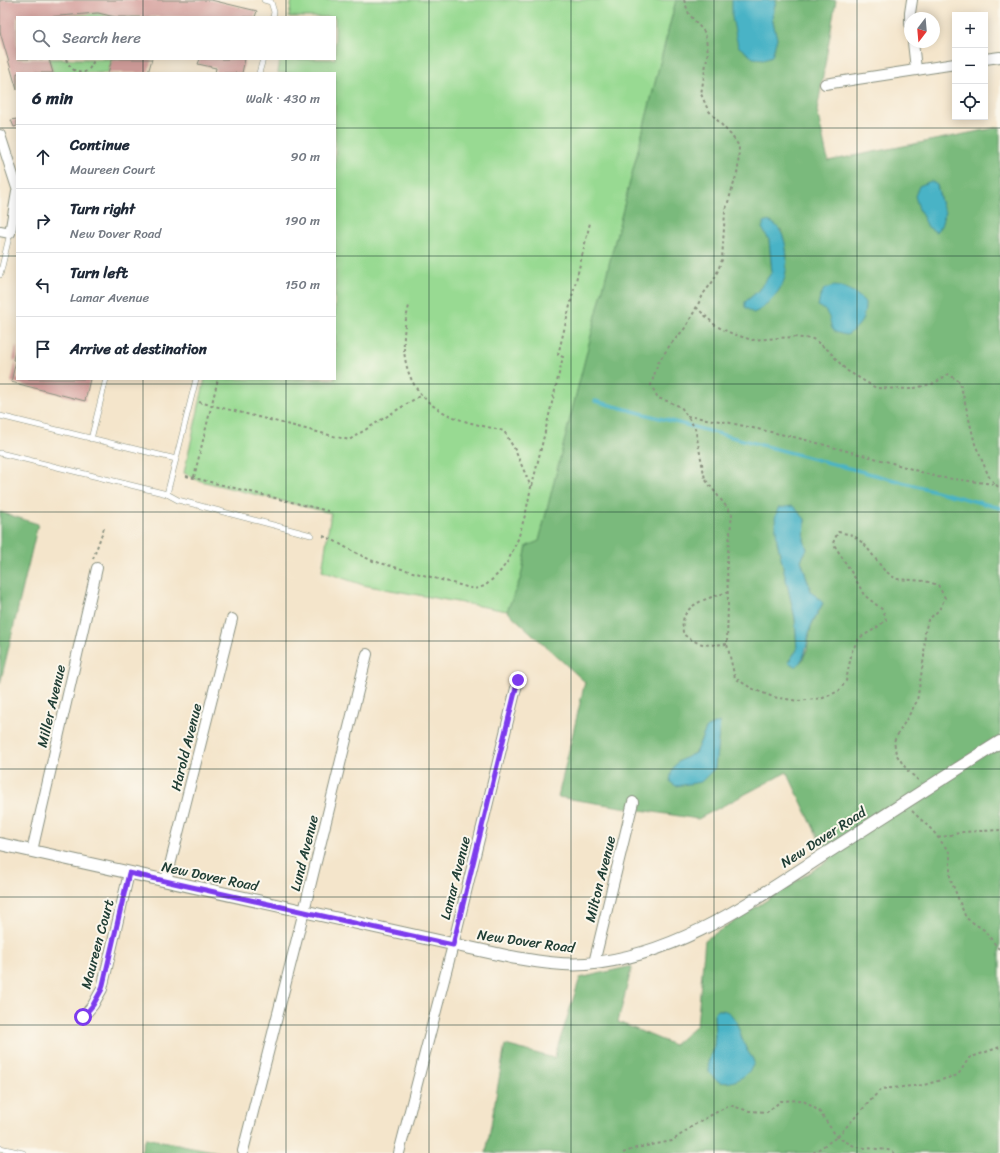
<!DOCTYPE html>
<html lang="en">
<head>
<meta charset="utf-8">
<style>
	:root { --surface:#fff; --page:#f2f2f3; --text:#1f2937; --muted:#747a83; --line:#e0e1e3 }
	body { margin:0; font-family:Sriracha,sans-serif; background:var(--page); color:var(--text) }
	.controls { position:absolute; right:12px; top:12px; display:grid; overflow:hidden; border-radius:0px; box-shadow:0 2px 10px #0003 }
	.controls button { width:36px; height:36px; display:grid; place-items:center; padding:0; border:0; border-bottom:1px solid var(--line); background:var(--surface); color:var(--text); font:20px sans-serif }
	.compass { position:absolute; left:904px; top:12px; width:36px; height:36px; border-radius:50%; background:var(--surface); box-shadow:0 2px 10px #0003; rotate:196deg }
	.stop { position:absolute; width:12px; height:12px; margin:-9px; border:3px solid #7c3aed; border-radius:50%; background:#fff }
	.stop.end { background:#7c3aed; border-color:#fff; box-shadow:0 1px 4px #0008 }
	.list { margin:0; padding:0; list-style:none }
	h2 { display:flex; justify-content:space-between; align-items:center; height:52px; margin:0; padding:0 16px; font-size:17px }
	h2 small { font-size:13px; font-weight:400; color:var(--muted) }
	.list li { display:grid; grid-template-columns:26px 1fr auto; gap:12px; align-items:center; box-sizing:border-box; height:64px; padding:0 16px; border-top:1px solid var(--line) }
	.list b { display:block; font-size:15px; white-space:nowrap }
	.list p { margin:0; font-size:13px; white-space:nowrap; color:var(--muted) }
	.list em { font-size:13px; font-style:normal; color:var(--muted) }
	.icon { flex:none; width:22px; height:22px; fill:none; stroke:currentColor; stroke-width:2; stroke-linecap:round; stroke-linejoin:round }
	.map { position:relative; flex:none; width:1000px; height:1153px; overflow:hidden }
	.search { position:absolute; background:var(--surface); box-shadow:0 2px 10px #0003; left:16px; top:16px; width:320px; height:44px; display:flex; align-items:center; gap:10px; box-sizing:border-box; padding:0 14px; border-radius:0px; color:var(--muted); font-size:15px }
	.panel { position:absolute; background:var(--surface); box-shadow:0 2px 10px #0003; left:16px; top:72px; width:320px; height:308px; border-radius:0px }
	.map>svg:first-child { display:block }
	.green { fill:#98da92; stroke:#5c8c63 }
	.forest { fill:#7aba7c; stroke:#4c7c58; fill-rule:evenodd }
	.water { fill:#49b3c6; stroke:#34787d }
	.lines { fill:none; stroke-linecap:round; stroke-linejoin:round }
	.stream { stroke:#49b3c6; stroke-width:3.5 }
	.building { fill:#d6a19e }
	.service-casing { stroke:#8a9180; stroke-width:6 }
	.minor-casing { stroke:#8a9180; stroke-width:12 }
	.tertiary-casing { stroke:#8a9180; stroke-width:14 }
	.path { stroke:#8a9180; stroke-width:2; stroke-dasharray:3 3; stroke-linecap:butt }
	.service { stroke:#fff; stroke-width:5 }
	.minor { stroke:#fff; stroke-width:10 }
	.tertiary { stroke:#fff; stroke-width:12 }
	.route { stroke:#7c3aed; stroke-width:5 }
	.grid { fill:none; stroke:#1f3d34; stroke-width:1; stroke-opacity:0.55 }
	.labels { text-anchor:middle; stroke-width:4; stroke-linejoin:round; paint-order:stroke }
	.street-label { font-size:14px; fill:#1f3d34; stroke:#fbf7ec }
</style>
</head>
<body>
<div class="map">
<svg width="1000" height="1153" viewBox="0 0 1000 1153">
	<rect width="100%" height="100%" fill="#fbf7ec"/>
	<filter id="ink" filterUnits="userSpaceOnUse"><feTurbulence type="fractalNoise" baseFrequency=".025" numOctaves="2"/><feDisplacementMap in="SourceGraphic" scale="8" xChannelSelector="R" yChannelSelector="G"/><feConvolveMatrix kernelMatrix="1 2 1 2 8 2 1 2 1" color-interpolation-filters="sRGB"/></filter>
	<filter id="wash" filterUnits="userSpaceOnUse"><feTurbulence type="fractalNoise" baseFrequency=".012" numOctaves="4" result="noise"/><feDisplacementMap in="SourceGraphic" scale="16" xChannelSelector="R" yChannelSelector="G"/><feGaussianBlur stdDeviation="0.9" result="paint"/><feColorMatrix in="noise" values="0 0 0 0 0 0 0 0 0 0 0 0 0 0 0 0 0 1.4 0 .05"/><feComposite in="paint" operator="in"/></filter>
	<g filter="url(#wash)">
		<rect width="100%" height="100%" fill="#f4e5cb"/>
		<path class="green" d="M292,0H676L539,542L527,546L521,577L507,611L363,585L322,571L331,513L197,480L184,473L205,379H335V73H278L280,59H335V17H289Z
			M98,13L115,17H46Z
			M49,59H112L108,73H53Z"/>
		<path class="forest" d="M676,0H732L733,2L774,25L772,18L776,0H836L817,111L828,161L1000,127V1153H486L505,1045L554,1058L580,978L632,966L618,1022L674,1045L697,1025L705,940L829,860L787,772L698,819L558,797L585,682L507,611L521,577L527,546L539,541ZM937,185L942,206L945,212L919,186ZM781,229L787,256L745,307V302L757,292L772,272L769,240ZM805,519L804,540L807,549L801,560L811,591L823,603L811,626L807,650L802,661L788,662L797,650L795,618L777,541ZM720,722L715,768L701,782L677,762L695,753L707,727ZM717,1010H722L740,1036L748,1053L753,1059L708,1062L714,1046L715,1036L714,1014Z
			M0,512L38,524L0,684Z
			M146,1138L223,1153H140Z"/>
		<path class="water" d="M732,0H776L772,18L777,38L772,56L764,59L753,58L738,46L732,17Z
			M931,181L937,185L942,206L945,212L941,226L936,232L928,227L919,209L915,196L919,186Z
			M765,221C789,222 790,266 783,283C778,294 764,310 753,313L745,307V302L757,292L772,272L769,240L762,228L764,223Z
			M834,286C847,287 856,293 865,302C865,320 861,325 847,335C825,332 835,325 826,312C824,309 821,307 818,306L820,297L824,289Z
			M793,506L805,519L804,540L807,549L801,560L811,591L823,603C819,611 814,618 811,626C806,641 808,655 796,667L788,662L797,650L795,618L777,541L775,518L778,508Z
			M720,722L715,768L701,782L676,786L670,782C672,762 679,761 695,753L707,727Z
			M717,1010C738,1008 738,1033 745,1046C747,1052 752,1056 754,1062C751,1075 731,1087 718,1081C714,1079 711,1075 709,1072L708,1062L714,1046L715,1036L714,1014Z"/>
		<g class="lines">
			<path class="stream" d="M595,401L1000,508"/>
		</g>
		<g id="blocks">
			<path class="building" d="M0,0H211L257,11L255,17H115L98,13L46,17H17V59H49L53,73H17V90L0,32Z
				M112,59H152L148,73H108Z
				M200,59H245L242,73H215L216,68L198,64Z
				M17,119V126L14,127L11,120Z
				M16,347H17V361L13,360Z
				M16,361L17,379H90L85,401L11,382Z"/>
		</g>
	</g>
	<g filter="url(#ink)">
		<use href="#blocks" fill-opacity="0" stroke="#8a9180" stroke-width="1"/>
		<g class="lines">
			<defs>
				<path id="service" d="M264,0L271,2L274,12L273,17
					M259,73L263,59
					M0,275L10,233
					M0,416L176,459L196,379
					M91,439L106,379
					M0,453L167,494L178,500L311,535
					M167,494L176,459
					M0,1148L23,1153"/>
				<path id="minor" d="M910,24V13L912,0
					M913,42L916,69
					M985,59L1000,57
					M825,84L955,64
					M0,135L17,188
					M0,231L10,233L17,192
					M32,851L97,568
					M166,881L232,619
					M594,963L633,802
					M83,1017L93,1005L102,989L129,873
					M243,1151L304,911L367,654
					M399,1153L453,945L518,680"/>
				<path id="tertiary" d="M0,844L511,957C535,961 561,966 586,964C677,956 751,902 825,854C883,817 941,779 1000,742"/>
			</defs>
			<use href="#service" class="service-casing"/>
			<use href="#minor" class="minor-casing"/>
			<use href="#tertiary" class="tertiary-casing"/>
			<path class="path" d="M684,0L689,14L705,33L708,52L701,94L708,110L731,135L739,146L738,170L725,212L722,260L714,280L704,293L686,327L670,345L658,363L651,385L658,398L670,402L681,407L695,428L705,479L732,514L727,562L728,602L727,644L735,678L751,688L773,697L799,701L823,698L839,691L846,681L852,651L859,638L875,629L886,620L883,610L864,595L855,578L833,543L838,532L853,535L865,545L884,570L896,579L925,581L938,585L945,598L939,610L928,620L925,632L924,657L917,701L894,741L896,754L907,770L918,780
				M66,59C73,76 89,78 94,59
				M696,307L716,326L733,334L752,340L793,337L813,339L828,350L846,370L876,388L911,389L935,383L948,374L960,382L975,444L989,477L1000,489
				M199,402L349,440L421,395
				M687,416L726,422L798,438L889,462L937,477L994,484
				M186,476L328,511
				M194,477L218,379
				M532,486L563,357L558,355L590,223
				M323,536L333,540L352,551L373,561L474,589L485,586L499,573L508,561L518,539L526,512L531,487L515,450L504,431C489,427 471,424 456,418C406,399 396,355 409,306
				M93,559L104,528
				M727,644C706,645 701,647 683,634C683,630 682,625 683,621C686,602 713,597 728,592
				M912,811L933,831L950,853V878L966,918L984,930L999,949L1000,953
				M938,838L963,832L1000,830
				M623,1153L636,1148L672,1141L694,1125L729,1105L749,1111L767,1112L781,1101L802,1100L819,1111L837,1137L856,1147L888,1150L895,1153
				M813,1153L837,1137L881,1089L924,1085L958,1075L969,1058L1000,1047"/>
			<use href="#service" class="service"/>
			<use href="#minor" class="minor"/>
			<use href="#tertiary" class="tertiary"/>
		</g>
	</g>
	<g class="lines" filter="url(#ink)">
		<path class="route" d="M83,1017L93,1005L102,989L129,873L453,945L518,680"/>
	</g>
	<path class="grid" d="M143,0V17M286,0V17M429,0V1153M571,0V1153M714,0V1153M857,0V1153M143,59V73M286,59V73M0,128H17M335,128H1000M0,256H17M335,256H1000M143,379V1153M286,379V1153M0,384H1000M0,512H1000M0,641H1000M0,769H1000M0,897H1000M0,1025H1000"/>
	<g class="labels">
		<g class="street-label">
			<text transform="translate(51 706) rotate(-77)" y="5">Miller Avenue</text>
			<text transform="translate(186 747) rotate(-76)" y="5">Harold Avenue</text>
			<text transform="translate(823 837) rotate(-33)" y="5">New Dover Road</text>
			<text transform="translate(304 853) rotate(-76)" y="5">Lund Avenue</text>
			<text transform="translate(210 876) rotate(12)" y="5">New Dover Road</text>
			<text transform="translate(455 878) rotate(-76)" y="5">Lamar Avenue</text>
			<text transform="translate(600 879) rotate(-76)" y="5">Milton Avenue</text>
			<text transform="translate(526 941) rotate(8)" y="5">New Dover Road</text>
			<text transform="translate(97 944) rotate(-75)" y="5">Maureen Court</text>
		</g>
	</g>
</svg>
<div class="controls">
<button>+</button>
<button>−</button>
<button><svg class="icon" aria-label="locate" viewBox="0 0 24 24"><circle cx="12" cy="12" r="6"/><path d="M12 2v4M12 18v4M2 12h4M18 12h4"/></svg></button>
</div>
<svg class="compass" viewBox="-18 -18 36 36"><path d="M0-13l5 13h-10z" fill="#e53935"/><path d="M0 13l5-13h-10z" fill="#747a83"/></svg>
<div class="stop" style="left:83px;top:1017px"></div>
<div class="stop end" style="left:518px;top:680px"></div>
<div class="search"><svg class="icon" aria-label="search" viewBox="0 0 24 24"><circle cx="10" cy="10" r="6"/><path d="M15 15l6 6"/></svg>Search here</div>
<section class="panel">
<h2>6 min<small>Walk · 430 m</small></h2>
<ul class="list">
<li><svg class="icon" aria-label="ahead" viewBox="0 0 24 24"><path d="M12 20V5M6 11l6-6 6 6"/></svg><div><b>Continue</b><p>Maureen Court</p></div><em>90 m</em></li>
<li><svg class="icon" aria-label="right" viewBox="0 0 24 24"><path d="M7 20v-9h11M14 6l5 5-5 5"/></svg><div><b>Turn right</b><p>New Dover Road</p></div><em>190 m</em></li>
<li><svg class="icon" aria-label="left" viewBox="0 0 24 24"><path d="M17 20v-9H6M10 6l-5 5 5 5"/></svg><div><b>Turn left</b><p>Lamar Avenue</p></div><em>150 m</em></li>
<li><svg class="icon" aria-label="arrive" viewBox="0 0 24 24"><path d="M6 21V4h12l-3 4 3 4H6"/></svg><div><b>Arrive at destination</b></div></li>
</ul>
</section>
</div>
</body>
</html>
